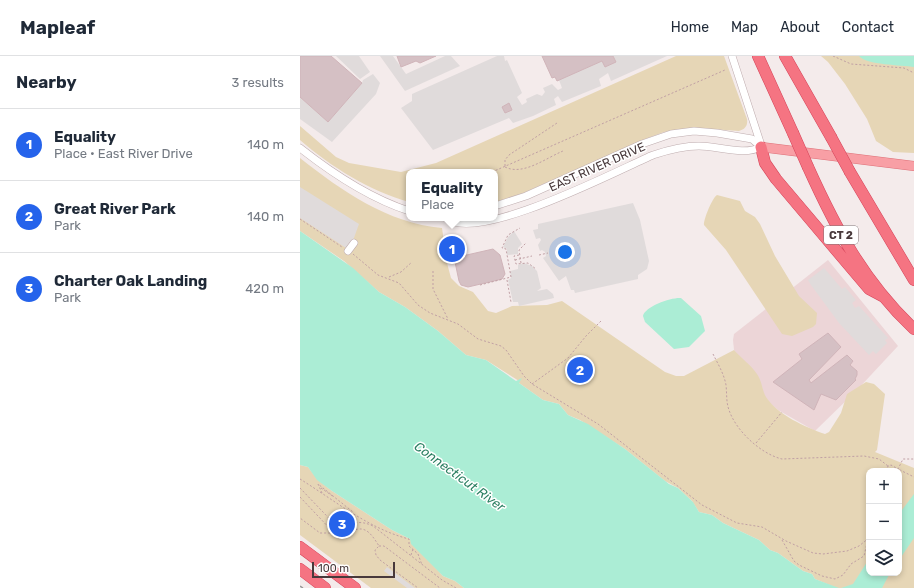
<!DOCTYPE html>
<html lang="en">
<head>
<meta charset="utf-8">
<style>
	:root { --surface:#fff; --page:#f6f6f7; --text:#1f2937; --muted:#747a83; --line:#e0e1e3; --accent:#2563eb }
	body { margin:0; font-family:Rubik,sans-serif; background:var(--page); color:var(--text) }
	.controls { position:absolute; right:12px; bottom:12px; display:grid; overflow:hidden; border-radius:8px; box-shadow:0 2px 6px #0003 }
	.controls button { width:36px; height:36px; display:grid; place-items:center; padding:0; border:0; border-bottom:1px solid var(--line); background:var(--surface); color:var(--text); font:20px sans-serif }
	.scale { position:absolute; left:12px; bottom:10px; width:83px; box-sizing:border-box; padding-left:4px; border:2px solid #48393b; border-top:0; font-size:11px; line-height:14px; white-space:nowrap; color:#48393b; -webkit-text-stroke:3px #fff; paint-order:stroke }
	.you { position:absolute; left:265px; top:196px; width:14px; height:14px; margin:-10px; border:3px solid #fff; border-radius:50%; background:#1a73e8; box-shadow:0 0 0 6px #1a73e833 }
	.badge { display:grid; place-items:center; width:26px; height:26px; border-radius:50%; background:var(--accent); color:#fff; font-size:13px; font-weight:700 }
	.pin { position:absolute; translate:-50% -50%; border:2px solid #fff; box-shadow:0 1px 4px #0006 }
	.popup { position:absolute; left:106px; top:113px; width:92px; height:52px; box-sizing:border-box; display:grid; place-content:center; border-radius:8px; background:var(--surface); filter:drop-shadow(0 1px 3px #0005); font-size:13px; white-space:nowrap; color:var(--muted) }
	.popup b { font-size:15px; color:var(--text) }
	.popup::after { content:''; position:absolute; left:50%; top:100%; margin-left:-8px; border:8px solid transparent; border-top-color:var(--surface) }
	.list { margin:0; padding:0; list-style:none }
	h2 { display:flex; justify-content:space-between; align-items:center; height:52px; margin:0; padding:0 16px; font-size:17px }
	h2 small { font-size:13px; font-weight:400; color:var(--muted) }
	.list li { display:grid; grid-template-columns:26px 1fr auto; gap:12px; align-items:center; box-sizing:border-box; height:72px; padding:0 16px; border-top:1px solid var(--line) }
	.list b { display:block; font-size:15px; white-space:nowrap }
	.list p { margin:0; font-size:13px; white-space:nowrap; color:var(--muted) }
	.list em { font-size:13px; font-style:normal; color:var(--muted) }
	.icon { flex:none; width:22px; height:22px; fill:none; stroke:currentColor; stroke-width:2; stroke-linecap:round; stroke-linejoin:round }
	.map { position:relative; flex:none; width:614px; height:532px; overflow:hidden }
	header { display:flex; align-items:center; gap:24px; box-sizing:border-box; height:56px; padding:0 20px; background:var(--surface); border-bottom:1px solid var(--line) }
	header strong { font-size:19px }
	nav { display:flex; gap:22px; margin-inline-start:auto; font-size:14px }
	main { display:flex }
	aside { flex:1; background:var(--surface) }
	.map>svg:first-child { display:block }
	.education { fill:#ecd5d7 }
	.green { fill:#e6d6b6; fill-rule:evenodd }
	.parking { fill:#e0dbdb }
	.water { fill:#abedd5 }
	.building { fill:#d5c0c4; stroke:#d0b4b9 }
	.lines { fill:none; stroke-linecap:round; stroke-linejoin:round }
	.minor-casing { stroke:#bfadaf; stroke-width:8 }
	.major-casing { stroke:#dd7078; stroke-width:10 }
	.highway-casing { stroke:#d54459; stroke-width:12 }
	.path { stroke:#c09fa4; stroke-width:1; stroke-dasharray:2 2; stroke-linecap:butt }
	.minor { stroke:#fff; stroke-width:7 }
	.major { stroke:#f89fa5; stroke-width:9 }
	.highway { stroke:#f57482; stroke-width:11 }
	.rail { stroke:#989898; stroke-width:1.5; stroke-dasharray:5 5; stroke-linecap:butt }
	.highway-bridge-casing { stroke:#d54459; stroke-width:12; stroke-linecap:butt }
	.highway-bridge { stroke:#f57482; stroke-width:11 }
	.labels { text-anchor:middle; stroke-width:3; stroke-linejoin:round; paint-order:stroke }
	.shield { fill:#fff; stroke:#7f7476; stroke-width:1 }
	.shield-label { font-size:11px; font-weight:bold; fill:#48393b }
	.street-label { font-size:12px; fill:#48393b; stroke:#fff }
	.water-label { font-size:13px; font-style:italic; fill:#2c7f62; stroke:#fff }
</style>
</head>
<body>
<header>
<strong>Mapleaf</strong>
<nav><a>Home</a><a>Map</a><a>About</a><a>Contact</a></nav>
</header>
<main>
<aside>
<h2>Nearby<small>3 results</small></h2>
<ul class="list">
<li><span class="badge">1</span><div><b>Equality</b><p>Place · East River Drive</p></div><em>140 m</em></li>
<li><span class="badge">2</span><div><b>Great River Park</b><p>Park</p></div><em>140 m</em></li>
<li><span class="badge">3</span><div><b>Charter Oak Landing</b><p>Park</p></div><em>420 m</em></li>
</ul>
</aside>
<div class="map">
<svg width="614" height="532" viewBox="0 0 614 532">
	<rect width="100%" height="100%" fill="#f4ebeb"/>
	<path class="education" d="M528,204L598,290L557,334L515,375L478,354L470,347L453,325L434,294L433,284L434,278Z"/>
	<path class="green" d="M376,0H424L447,63C448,70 445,73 439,75L397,72L364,76L340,85L221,138L195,146V116H109V146C70,135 31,111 0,84V70L36,101L49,107L101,116L136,107Z
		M521,0H614V97L593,96L576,85L567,63L545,28L528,6Z
		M0,102C42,135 87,167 142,172L147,207L151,222L159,230L173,236L188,255L196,257L212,250L247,249L262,245L365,316L376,320H384L434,294C441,302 451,309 457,318C462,325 462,334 466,341C478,359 505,371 525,378L529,376L541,357L547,338L566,326L574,328L585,338L577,394L575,396L614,412V532H537L515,523L512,518L503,515L478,497L470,494L459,484L423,467L412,459L399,456L392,445L378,432L365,425L325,393L280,364L268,359L259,348L243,344L219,327V325L186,304L166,299L138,275L105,251L79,236L44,205L0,175ZM569,415H599V517H569Z
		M417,139L440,145L445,155L455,161L460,168L475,200L499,240L517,257L516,268L513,271L492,280L482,278L426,194L404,169C403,165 412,142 417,139Z
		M0,409L8,411L18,424L32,435L92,474L110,483L143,520L155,525L164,532H71L0,479Z"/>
	<path class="parking" d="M36,0H59L70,16L60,23Z
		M80,0H93L106,18L145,0H151L160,10L105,35Z
		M197,0H204L205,5L207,4L222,37L217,41L222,49L227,46L226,43L237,38L242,40L245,36L243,32L252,28L258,34L262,32L259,24L302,5L305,11L316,6L313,0H367L311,25L308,17L299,23L301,30L262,46L258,40L254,43L256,49L233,60L213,67L209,62L133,94L101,52L112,45V38Z
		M73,18L80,27L76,38L32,86L0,63V41L28,66L62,27L63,24Z
		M0,131L59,168L51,190L46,192L0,162Z
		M333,147L340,164L349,205L347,213L338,219V223L275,237L274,234H271L266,220L259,225L243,202L246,200L245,196L242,194L240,195L238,189L241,184L240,182L236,183L233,174L238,173V168Z
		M214,175L222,188L218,192V198L207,199V193L203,191L208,181Z
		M224,207L232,210L237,215L241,232L237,235L247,233L253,238L254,242L219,250L218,246H213L208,224L211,222L210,215L218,213V209Z
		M524,212L542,233L545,231L556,244L552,247L555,252L559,250L588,282L585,284L587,287L576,298L573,295L569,299L539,267L511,229L508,224Z
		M87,511L115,532H107L84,515Z"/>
	<path class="water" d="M559,0H614V11C602,9 566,9 559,0Z
		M0,175L53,212L79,236L105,251L138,275L166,299L186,304L216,325L222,322L219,327L243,344L259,348L268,359L288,368L325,393L369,428L378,432L393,446L399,456L412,459L423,467L459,484L470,494L478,497L503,515L512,518L515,523L539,532H164L155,525L143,520L111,488L110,483L92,474L32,435L17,424L8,411L0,409Z
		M381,242L401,260L405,275L389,291L374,293L345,266L343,260C345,250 372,241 381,242Z
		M614,438V482L599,504V458Z
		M569,503V517H590L582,532H541L553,528Z"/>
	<path class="building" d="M0,0H31L62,27L28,66L0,41Z
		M97,0H136L120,7L116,5L101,11Z
		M242,0H313L316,6L305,11L302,5L257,25L255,21L252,22Z
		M209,47L212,54L205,57L202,51Z
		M193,193L200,199L205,218L202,223L168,231L161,229L159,225L155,206L158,201Z
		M528,277L541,291L509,324L511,327L547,299L553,305L550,309L557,315V319L555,323L556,324L536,344L521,338L514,354L473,326L502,303L499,298Z"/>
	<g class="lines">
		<defs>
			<path id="minor" d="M432,0L461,89
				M0,92C33,118 69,142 109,155
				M195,150L226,140L342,88L371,78L394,75L417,77L452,83L461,91
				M146,162C177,188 318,114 353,99C368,94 383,90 399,90C418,90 444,100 461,91
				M48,195L54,187"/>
			<path id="major" d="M461,91L614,110"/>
			<path id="highway" d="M458,0L493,77
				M485,0L531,81
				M461,91L465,107L476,123L569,233L584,241
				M508,111C536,173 564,226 614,273
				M550,116L614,224
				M0,491L55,532
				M0,513L25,532"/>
		</defs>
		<use href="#minor" class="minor-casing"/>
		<use href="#major" class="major-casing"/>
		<use href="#highway" class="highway-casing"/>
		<path class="path" d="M533,0L551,8L604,12L614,17
			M205,110V104L209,99L257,67
			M205,111C223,120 246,102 263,95
			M192,116L425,14
			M0,163L42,191
			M53,198L78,219L99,227L118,249L130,257L158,268L178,283L201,290L206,294L224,320L232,328L298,368L402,449L437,467L462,471L486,485L513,497L523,498L547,495L559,490L569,482
			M219,199L214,200L216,208L228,207L236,213
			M239,199L248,197
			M215,204L232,200
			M221,207L219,194L226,187
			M133,215V233L148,263
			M89,221L101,216L112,206
			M207,224L211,246
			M180,229L211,221L206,193L202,192L208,179L220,172
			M413,298C418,308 424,318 426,329C427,338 426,346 429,354C436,375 461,398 482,403L564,400L579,403L588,410
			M232,328L268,302L286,280L302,264
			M456,387L482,356
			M586,415L588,410L591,409L598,413L603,403H614
			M597,415L598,413L614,421
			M0,423C34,444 69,473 109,483V490L118,498L122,509
			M0,432L45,479L39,483L34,477H20L0,462
			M21,432L34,441
			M22,437L18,428L53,456
			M0,441L34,477
			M41,474C52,466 60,464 73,470L142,524L156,532
			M45,479C63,467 69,474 79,490L75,494L76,499L80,504L118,532
			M482,484L494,505L499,509L522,520L535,523L543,519L551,508L564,500L568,483
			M79,490H84L140,532
			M111,499L113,493"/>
		<use href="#minor" class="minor"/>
		<use href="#major" class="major"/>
		<use href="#highway" class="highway"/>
		<path class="rail" d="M0,530L3,532"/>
		<defs>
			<path id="highway-bridge" d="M493,77L508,111
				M531,81L550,116"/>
		</defs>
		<use href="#highway-bridge" class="highway-bridge-casing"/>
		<use href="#highway-bridge" class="highway-bridge"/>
	</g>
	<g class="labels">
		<rect class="shield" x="524" y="170" width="34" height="18" rx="3"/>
		<g class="shield-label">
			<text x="541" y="183">CT 2</text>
		</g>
		<g class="street-label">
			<text transform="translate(297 111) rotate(-24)" y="4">EAST RIVER DRIVE</text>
		</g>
		<g class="water-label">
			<text transform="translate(160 420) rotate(36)" y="5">Connecticut River</text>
		</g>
	</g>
</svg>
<div class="controls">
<button>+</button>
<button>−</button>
<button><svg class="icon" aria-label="layers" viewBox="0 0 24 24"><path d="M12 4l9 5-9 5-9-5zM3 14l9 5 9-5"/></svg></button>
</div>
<div class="scale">100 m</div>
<div class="you"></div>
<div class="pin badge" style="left:152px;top:193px">1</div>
<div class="popup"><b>Equality</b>Place</div>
<div class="pin badge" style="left:280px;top:314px">2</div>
<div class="pin badge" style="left:42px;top:468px">3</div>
</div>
</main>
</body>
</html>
